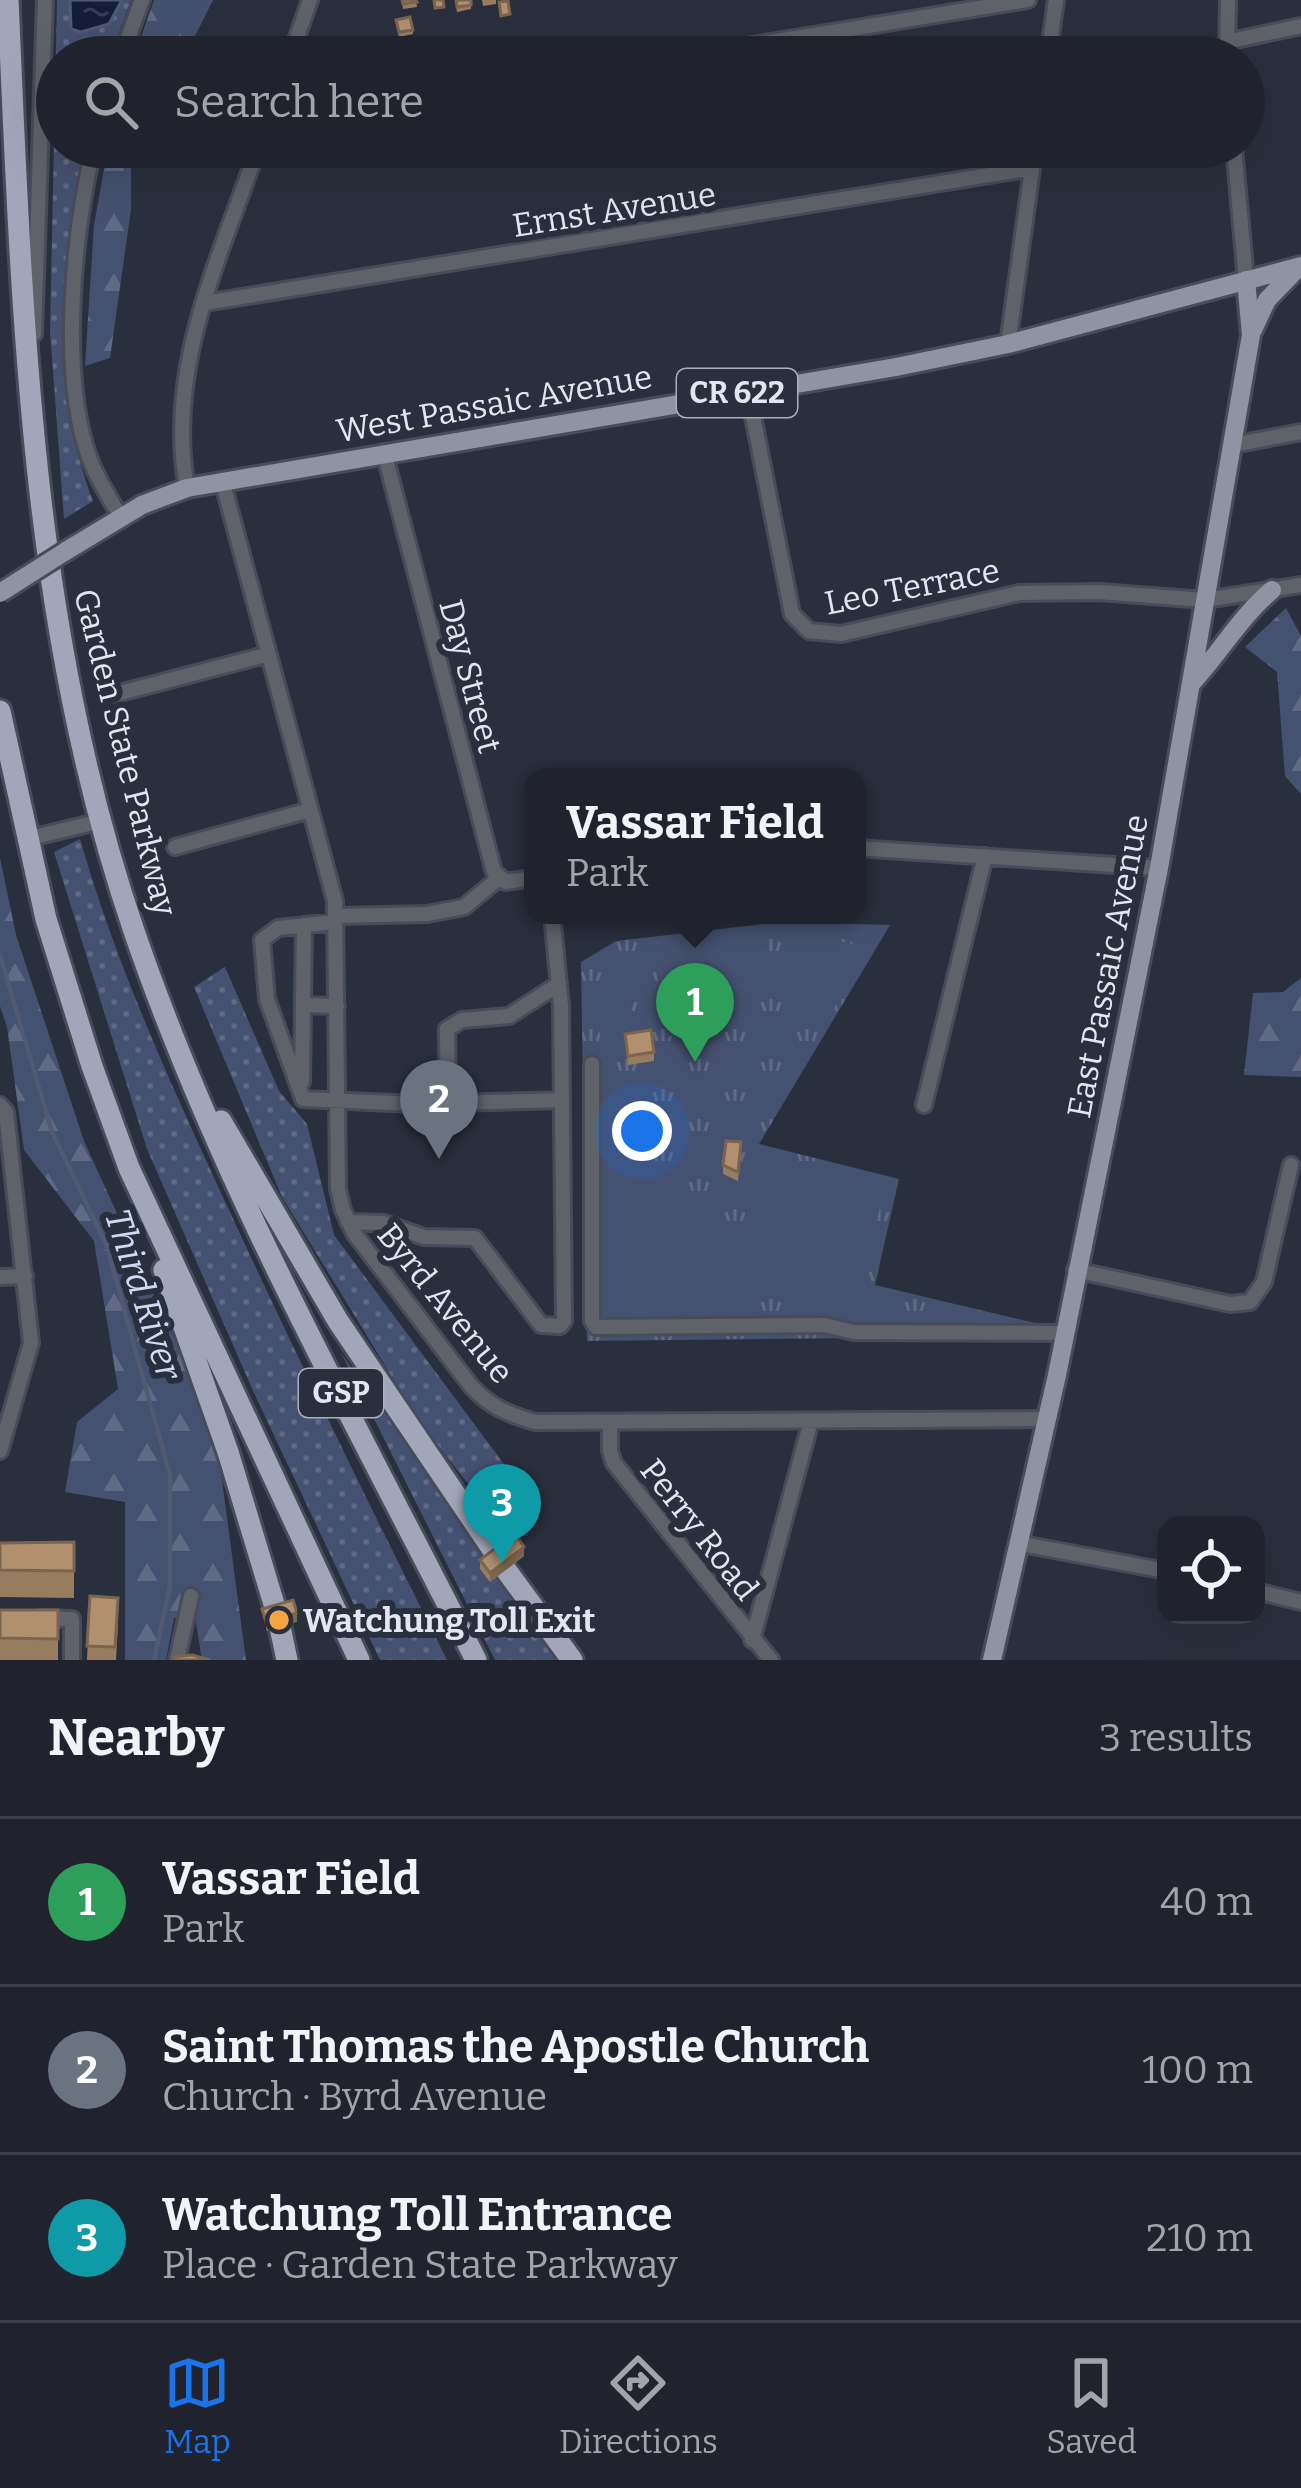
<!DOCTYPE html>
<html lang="en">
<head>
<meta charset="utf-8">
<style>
	:root { --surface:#20232e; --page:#282b36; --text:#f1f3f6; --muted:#a2a4aa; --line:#3d404a; --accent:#1a73e8 }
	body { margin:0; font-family:Bitter,serif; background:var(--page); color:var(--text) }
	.controls { position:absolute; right:36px; bottom:36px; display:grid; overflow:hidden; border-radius:24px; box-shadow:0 12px 48px #0002 }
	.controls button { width:108px; height:108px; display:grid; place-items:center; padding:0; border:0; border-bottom:3px solid var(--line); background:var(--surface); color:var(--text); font:60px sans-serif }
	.you { position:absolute; left:642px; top:1131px; width:42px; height:42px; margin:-30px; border:9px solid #fff; border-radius:50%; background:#1a73e8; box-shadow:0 0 0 18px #1a73e833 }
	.badge { display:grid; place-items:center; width:78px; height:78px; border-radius:50%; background:var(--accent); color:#fff; font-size:39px; font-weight:700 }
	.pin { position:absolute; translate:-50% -99px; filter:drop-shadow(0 3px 6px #0008) }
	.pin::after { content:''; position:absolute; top:63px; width:42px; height:36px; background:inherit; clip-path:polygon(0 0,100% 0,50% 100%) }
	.popup { position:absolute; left:524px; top:768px; width:342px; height:156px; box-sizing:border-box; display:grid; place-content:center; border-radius:24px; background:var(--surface); filter:drop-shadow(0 3px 9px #0005); font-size:39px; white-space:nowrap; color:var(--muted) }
	.popup b { font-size:45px; color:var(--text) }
	.popup::after { content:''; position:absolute; left:50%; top:100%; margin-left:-24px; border:24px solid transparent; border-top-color:var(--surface) }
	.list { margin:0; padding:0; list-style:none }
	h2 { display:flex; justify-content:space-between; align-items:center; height:156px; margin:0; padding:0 48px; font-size:51px }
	h2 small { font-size:39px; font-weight:400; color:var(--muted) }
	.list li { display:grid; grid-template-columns:78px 1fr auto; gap:36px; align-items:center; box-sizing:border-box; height:168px; padding:0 48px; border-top:3px solid var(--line) }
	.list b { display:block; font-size:45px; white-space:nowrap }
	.list p { margin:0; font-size:39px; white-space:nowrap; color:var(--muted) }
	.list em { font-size:39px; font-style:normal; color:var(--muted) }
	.icon { flex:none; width:66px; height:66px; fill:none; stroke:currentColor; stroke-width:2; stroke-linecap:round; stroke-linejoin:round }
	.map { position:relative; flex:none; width:1301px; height:1660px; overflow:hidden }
	.search { position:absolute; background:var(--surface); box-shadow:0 12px 48px #0002; left:36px; right:36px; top:36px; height:132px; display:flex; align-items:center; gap:30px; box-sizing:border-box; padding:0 42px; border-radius:66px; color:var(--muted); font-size:45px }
	.sheet { height:660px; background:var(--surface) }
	nav { display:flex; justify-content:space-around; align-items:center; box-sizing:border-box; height:168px; border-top:3px solid var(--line); background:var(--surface); font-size:33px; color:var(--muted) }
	nav a { display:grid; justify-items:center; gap:6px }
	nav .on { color:var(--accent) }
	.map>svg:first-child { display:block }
	.grass { fill:url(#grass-dots) }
	.forest { fill:url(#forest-firs) }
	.park { fill:url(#park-tufts) }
	.garden { fill:#455170 }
	.water { fill:url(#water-ripples); stroke:#525972; stroke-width:3 }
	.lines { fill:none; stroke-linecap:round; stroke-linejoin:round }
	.stream { stroke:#525972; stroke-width:4.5 }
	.minor-casing { stroke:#484c5a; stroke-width:20 }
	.major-casing { stroke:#484c5a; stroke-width:24 }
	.highway-casing { stroke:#484c5a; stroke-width:27 }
	.minor { stroke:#5f6269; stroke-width:14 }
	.major { stroke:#8e94a2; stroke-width:18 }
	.highway { stroke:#a1a7b9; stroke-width:21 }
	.major-bridge-casing { stroke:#484c5a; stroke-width:24; stroke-linecap:butt }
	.major-bridge { stroke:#8e94a2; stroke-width:18 }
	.wall { fill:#987c60 }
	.shaded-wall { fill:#7c654e }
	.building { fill:#b19070; stroke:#7c654e; stroke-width:3 }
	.poi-dot { fill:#f5a345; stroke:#2a2f3d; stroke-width:4.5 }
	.labels { text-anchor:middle; stroke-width:12; stroke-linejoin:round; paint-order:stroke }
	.shield { fill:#2a2f3d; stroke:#acafba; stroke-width:3 }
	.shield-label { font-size:30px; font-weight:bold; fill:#e3e6f0 }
	.street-label { font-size:33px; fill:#e3e6f0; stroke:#2a2f3d }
	.poi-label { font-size:33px; font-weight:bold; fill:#e3e6f0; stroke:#2a2f3d; text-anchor:start }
	.water-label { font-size:36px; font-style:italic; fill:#d0daf3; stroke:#2a2f3d }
</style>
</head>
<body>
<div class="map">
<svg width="1301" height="1660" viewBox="0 0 1301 1660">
	<defs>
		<pattern id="grass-dots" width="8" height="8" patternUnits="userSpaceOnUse" patternTransform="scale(3)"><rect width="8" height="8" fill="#455170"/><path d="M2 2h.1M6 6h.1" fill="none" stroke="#606a85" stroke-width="1.8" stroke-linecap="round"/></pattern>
		<pattern id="forest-firs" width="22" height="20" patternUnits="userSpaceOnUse" patternTransform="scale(3)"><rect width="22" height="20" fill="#455170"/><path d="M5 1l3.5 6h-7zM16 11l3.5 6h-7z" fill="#606a85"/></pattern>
		<pattern id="park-tufts" width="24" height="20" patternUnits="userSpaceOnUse" patternTransform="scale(3)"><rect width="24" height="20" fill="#455170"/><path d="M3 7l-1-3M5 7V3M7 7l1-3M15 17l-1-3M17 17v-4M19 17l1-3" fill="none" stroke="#606a85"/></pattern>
		<pattern id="water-ripples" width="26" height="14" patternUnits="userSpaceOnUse" patternTransform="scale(3)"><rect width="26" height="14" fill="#141d3c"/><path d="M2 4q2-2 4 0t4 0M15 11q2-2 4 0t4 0" fill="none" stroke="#363e58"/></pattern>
	</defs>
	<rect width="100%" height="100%" fill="#2a2f3d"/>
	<path class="grass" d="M57,0H131L110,57H57V147H84C62,262 50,389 93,501L64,519L50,331Z
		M80,839C117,968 173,1089 229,1210C299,1361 372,1511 447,1660H380L254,1393L147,1149L54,852Z
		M225,967L279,1091L307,1124L334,1235L529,1498L507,1534L419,1421L282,1197L194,987Z
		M341,1353L556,1652L558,1660H495Z"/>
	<path class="forest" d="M154,0H213L187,52L189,57H134Z
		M108,147H131V209L110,358L85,366L94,225Z
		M1286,608L1301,636V794L1285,776L1277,672L1245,647Z
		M0,858L16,935L84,1141L215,1428L246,1660H202L195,1617L174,1618L166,1660H125V1502L65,1492L77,1422L118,1389L94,1241L24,1150L7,1027L0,1006Z
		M1301,978V1077L1244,1075L1253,993L1283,992Z"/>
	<path class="park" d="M781,922L890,925L759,1144L899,1179L875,1285L1048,1326V1336L587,1341L581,962L616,941Z"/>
	<path class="garden" d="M767,928C767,1003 735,1024 666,1037L659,942Z
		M791,931L866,947L829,1018L791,1008L784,986Z
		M625,978L632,1031L600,1035L593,982Z
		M750,1159L885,1186L853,1323L800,1304L763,1264L745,1212Z
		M604,1173L654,1177L696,1195L725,1222L741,1250L751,1311L606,1315Z"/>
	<path class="water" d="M70,0H122L109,24L81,32L71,29Z"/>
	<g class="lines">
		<path class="stream" d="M0,955L52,1132L106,1244L170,1475V1586L154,1660"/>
		<defs>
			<path id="minor" d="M1226,42L1301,26
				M121,57L142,0
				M290,57L310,0
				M679,57L1028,0
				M1048,57L1056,0
				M1227,57L1228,0
				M94,147C73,232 59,377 90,460C98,480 109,498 121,517
				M1234,147L1246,280
				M205,303L1032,168
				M34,334L45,0
				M1008,344L1035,147
				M748,391L792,614L809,631L841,634L1019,593L1099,592L1205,600L1301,585
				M1233,445L1301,432
				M384,452L494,872L506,882L533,878
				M222,480L335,901L338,1189L343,1210L354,1233L471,1386C490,1407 508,1414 535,1422L1046,1419
				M187,488C165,367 220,259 258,147
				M116,694L269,654
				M26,839L101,821
				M175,847L310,810
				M857,848L1159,868
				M336,916L427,914L464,907L499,878
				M336,922L278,928L262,940L267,999L303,1099L415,1104L562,1100
				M303,1005L337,1006
				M592,1064V1321L596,1327L824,1325L854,1332L1064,1333
				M302,1082L304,925
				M448,1102L447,1029L462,1020L509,1016L559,984
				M0,1105L6,1112L31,1343L0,1451
				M924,1105L985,856
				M348,1222L384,1223L424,1237L475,1238L541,1325L560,1326L564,1321L561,1006L552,915
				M1075,1270L1230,1304L1250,1302L1264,1282L1291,1165
				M0,1277L25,1276
				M610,1423V1451L614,1463L771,1660
				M1017,1543L1166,1571
				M1256,1591L1301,1602
				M40,1618L72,1619V1660
				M752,1640L811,1421
				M177,1660L191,1596"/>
			<path id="major" d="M1253,330L1267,300L1295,271
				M66,551L142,505L187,488L896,367L1008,344L1301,266
				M1191,684C1219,654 1240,617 1272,590
				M992,1660L1057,1375L1159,868L1251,335L1246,280"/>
			<path id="highway" d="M8,0C22,314 31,631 134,931C221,1185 355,1421 476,1660
				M0,711L46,919L92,1066L129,1168L359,1660
				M221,1121L338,1321L497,1556
				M164,1270L228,1452L277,1614
				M506,1570L572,1660
				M280,1627L287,1660"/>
		</defs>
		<use href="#minor" class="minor-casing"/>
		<use href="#major" class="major-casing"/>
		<use href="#highway" class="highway-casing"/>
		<use href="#minor" class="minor"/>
		<use href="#major" class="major"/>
		<use href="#highway" class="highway"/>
		<defs>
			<path id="major-bridge" d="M0,593L66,551"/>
		</defs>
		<use href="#major-bridge" class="major-bridge-casing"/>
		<use href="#major-bridge" class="major-bridge"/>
	</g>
	<path class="wall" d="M402,0H416L417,7L403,9Z
		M455,0L471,5V9L457,12Z
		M482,0H496V4L483,6Z
		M396,24L413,30V34L399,37Z
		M625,1034L654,1052V1061L628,1065Z
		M741,1151L738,1181L723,1174V1165Z
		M74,1542V1598L0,1597V1543Z
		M524,1556L490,1582L480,1569V1560Z
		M90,1596L118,1624L116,1660H87Z
		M0,1610H58V1660H0Z"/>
	<path class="shaded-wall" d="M524,1547V1556L490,1582V1573Z
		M297,1613V1622L266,1631V1622Z"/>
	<path class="building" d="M402,0H416L417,2L403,4Z
		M434,0H443L444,7L435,8Z
		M456,0H471V5L457,7Z
		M508,1L510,14L501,16L499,2Z
		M410,17L413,30L399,32L396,20Z
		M651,1030L654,1052L628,1056L625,1034Z
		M726,1141L741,1142L738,1172L723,1165Z
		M515,1533L524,1547L490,1573L480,1560Z
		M74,1542V1571L0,1570V1543Z
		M90,1596L118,1598L115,1647L87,1646Z
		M293,1600L297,1613L266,1622L262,1609Z
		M0,1610H58V1639L0,1638Z
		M192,1655L210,1660H175V1657Z"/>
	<circle class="poi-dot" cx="279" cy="1620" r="12"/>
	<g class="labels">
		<g class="shield">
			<rect x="677" y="369" width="120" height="48" rx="9"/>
			<rect x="299" y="1369" width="84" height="48" rx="9"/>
		</g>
		<g class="shield-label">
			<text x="737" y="403">CR 622</text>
			<text x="341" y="1403">GSP</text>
		</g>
		<g class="street-label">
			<text transform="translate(614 209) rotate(-9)" y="12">Ernst Avenue</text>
			<text transform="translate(494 403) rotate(-10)" y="12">West Passaic Avenue</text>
			<text transform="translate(912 586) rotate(-11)" y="12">Leo Terrace</text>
			<text transform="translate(471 676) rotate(75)" y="12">Day Street</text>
			<text transform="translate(126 752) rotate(76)" y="12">Garden State Parkway</text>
			<text transform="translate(1107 966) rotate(-79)" y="12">East Passaic Avenue</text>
			<text transform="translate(446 1303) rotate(51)" y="12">Byrd Avenue</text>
			<text transform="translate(700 1529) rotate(52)" y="12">Perry Road</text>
		</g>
		<g class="poi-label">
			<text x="303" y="1632">Watchung Toll Exit</text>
		</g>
		<g class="water-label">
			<text transform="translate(144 1294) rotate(72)" y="13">Third River</text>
		</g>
	</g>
</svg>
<div class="controls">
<button><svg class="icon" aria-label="locate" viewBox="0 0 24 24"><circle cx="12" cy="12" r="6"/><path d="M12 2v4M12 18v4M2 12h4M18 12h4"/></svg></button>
</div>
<div class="you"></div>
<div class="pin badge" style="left:695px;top:1062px;background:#2e9e5b">1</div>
<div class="popup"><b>Vassar Field</b>Park</div>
<div class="pin badge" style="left:439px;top:1159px;background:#6b7280">2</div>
<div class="pin badge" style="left:502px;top:1563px;background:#0f9aa8">3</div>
<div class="search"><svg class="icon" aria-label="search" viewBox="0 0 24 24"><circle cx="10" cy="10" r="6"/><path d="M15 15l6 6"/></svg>Search here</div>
</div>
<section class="sheet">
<h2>Nearby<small>3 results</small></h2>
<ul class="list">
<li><span class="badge" style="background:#2e9e5b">1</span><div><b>Vassar Field</b><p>Park</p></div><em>40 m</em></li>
<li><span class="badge" style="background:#6b7280">2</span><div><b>Saint Thomas the Apostle Church</b><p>Church · Byrd Avenue</p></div><em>100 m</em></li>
<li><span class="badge" style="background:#0f9aa8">3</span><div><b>Watchung Toll Entrance</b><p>Place · Garden State Parkway</p></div><em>210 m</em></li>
</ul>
</section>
<nav>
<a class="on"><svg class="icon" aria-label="map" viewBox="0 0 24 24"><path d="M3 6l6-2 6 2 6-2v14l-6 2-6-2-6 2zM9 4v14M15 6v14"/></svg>Map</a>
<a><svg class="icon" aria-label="directions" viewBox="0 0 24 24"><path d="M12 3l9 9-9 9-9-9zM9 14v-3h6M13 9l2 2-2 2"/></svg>Directions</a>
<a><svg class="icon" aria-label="saved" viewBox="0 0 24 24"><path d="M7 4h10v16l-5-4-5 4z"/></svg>Saved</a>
</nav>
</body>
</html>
